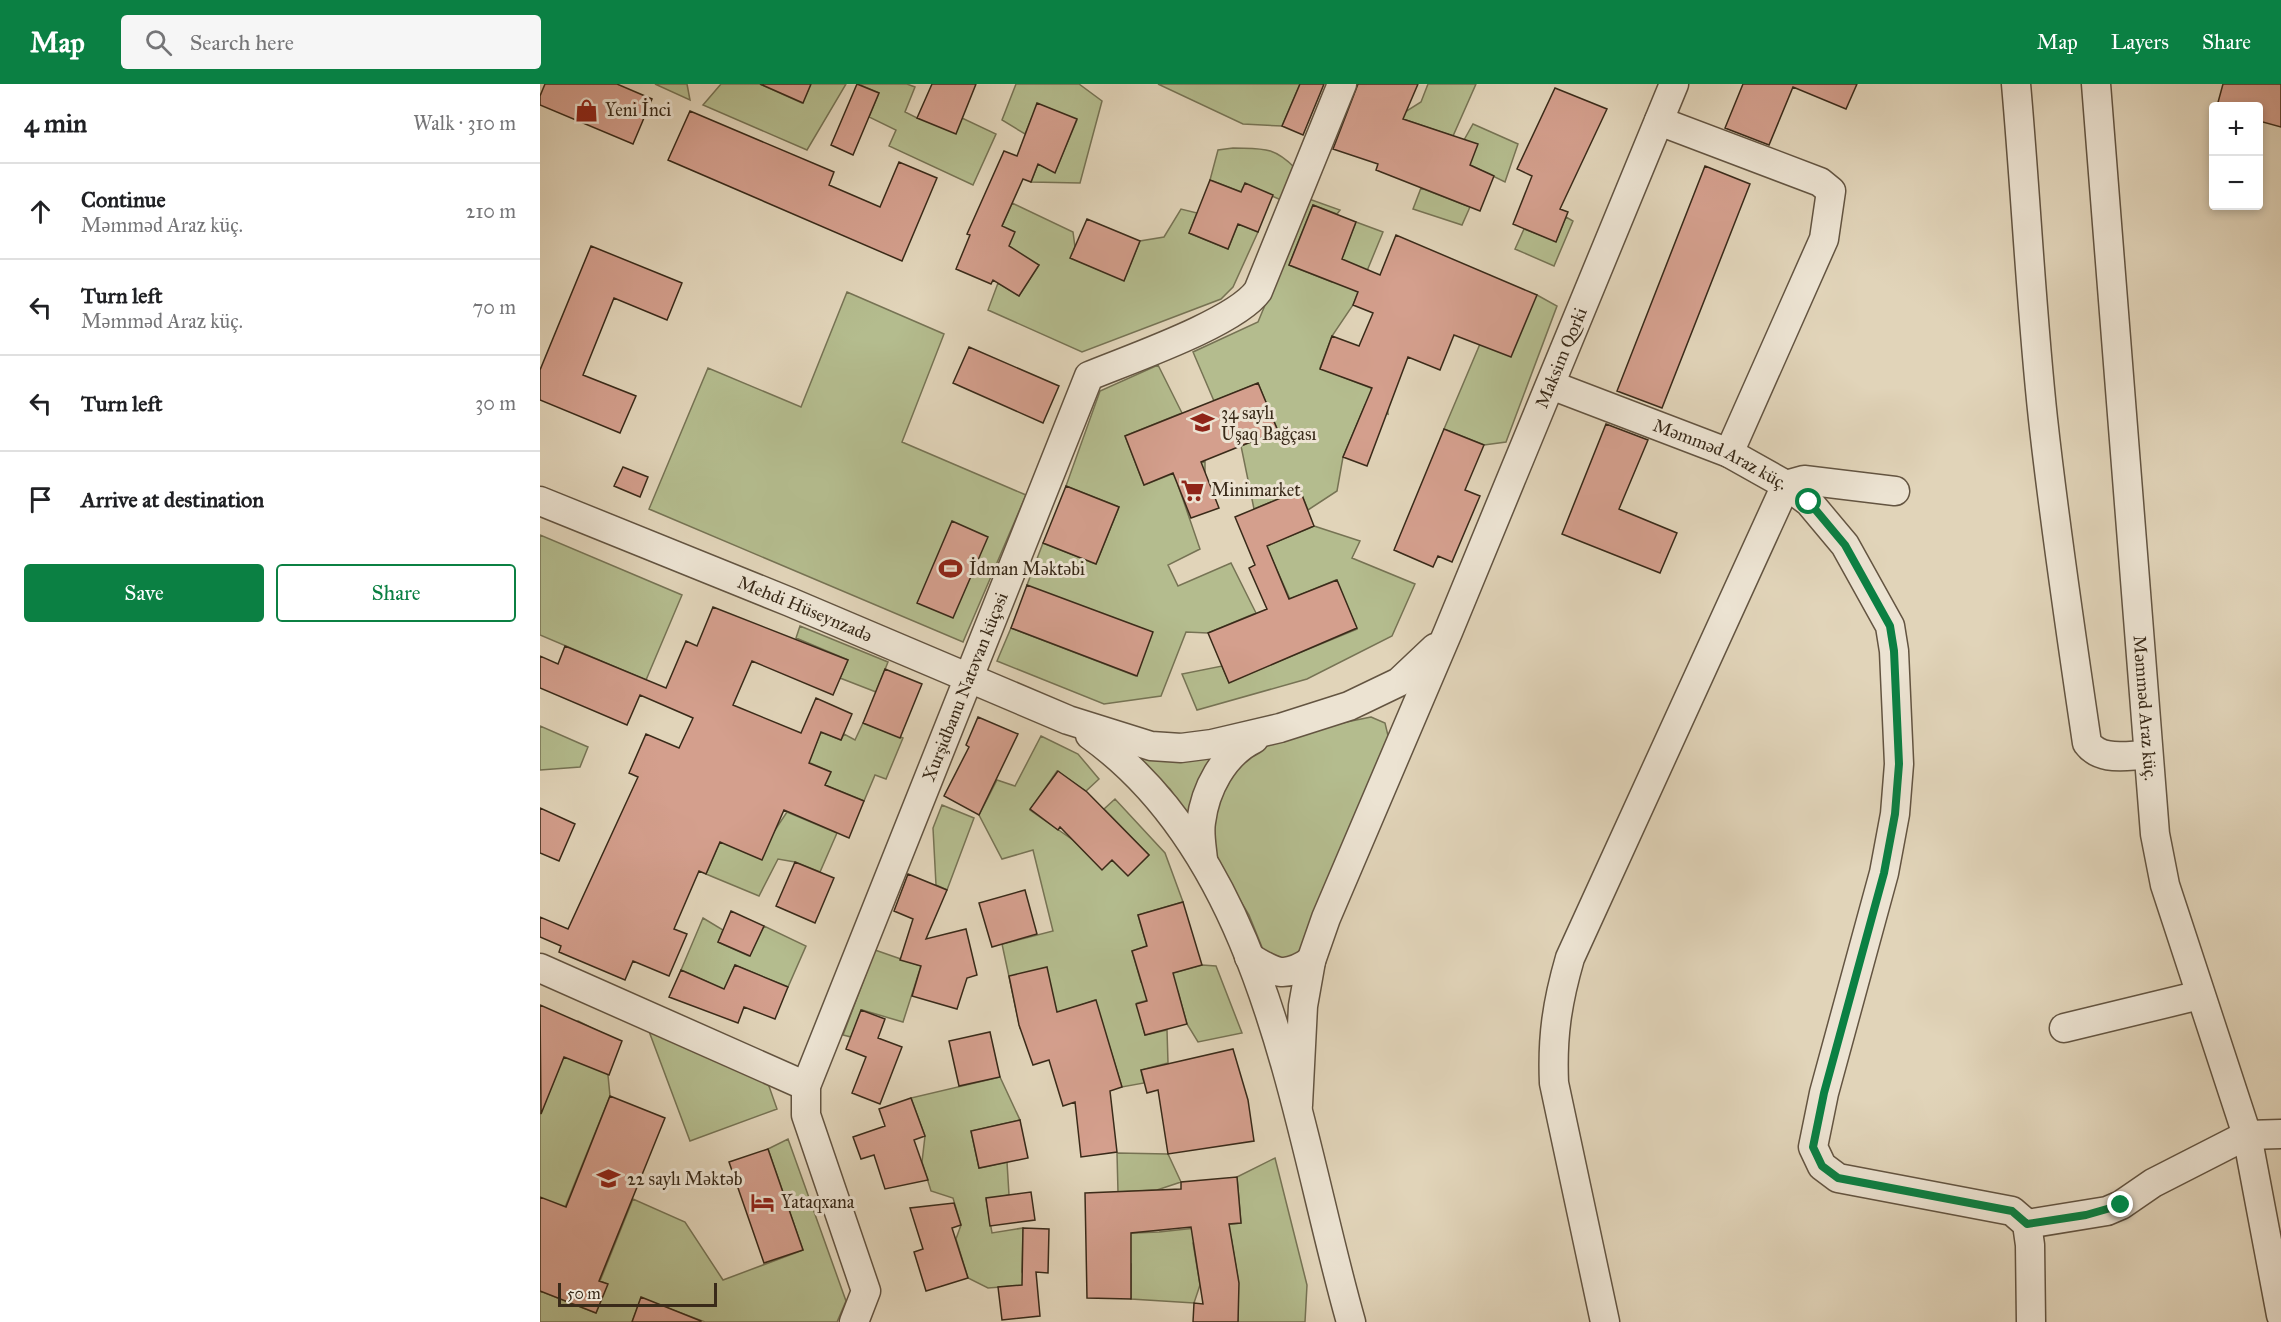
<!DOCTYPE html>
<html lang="en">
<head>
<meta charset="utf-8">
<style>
	:root { --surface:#fff; --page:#f6f6f6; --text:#202124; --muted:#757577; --line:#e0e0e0; --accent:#0b8043 }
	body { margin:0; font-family:"IM FELL Great Primer",serif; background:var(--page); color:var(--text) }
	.controls { position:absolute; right:18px; top:18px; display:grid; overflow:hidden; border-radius:6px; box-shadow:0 3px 9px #0003 }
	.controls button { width:54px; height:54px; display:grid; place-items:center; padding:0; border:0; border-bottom:2px solid var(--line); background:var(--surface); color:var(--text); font:30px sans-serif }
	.scale { position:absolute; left:18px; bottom:15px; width:159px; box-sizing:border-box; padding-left:6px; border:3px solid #392a19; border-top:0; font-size:16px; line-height:21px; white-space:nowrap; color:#392a19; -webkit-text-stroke:4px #ece3d2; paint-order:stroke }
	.stop { position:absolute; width:18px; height:18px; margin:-14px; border:4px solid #0b8043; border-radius:50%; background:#fff }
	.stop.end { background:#0b8043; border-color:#fff; box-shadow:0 2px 6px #0008 }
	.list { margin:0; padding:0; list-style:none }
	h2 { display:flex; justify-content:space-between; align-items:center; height:78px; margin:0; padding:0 24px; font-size:26px }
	h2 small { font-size:20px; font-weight:400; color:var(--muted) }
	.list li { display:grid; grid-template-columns:39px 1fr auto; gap:18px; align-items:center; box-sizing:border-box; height:96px; padding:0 24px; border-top:2px solid var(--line) }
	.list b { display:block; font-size:22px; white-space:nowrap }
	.list p { margin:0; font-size:20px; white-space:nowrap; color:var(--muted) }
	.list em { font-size:20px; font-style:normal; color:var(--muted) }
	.actions { display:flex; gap:12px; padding:18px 24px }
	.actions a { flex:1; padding:14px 0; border:2px solid var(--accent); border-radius:6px; text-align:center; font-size:21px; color:var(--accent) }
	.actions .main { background:var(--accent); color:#fff }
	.icon { flex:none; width:33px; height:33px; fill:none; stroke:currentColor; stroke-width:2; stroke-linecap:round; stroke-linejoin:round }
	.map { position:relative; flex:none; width:1741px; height:1238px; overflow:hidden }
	header { display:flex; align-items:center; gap:36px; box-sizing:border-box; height:84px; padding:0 30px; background:var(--accent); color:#fff }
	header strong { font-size:28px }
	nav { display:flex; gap:33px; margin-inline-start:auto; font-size:21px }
	.search { width:420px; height:54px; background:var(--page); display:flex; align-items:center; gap:15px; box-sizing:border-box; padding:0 21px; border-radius:6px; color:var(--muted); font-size:22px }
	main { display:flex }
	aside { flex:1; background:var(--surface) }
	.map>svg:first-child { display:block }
	.green { fill:#b4bc8e; stroke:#767354; stroke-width:1.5 }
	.building { fill:#d49f8d; stroke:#392a19; stroke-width:1.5 }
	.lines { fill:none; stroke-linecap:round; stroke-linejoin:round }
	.minor-casing { stroke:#635441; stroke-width:31 }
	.minor { stroke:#ece3d2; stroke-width:28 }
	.route { stroke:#0b8043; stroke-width:8 }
	.labels { text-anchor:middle; stroke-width:6; stroke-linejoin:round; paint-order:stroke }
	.poi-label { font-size:18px; fill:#392a19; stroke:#ece3d2; text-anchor:start }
	.street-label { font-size:18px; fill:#392a19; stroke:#ece3d2 }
</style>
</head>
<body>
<header>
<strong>Map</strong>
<div class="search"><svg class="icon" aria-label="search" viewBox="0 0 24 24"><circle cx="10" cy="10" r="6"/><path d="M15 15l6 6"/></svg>Search here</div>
<nav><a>Map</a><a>Layers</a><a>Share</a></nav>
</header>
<main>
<aside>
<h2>4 min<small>Walk · 310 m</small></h2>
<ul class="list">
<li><svg class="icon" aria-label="ahead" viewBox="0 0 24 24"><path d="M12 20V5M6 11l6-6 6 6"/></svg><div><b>Continue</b><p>Məmməd Araz küç.</p></div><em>210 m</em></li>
<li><svg class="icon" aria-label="left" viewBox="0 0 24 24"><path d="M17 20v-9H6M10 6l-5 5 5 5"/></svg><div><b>Turn left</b><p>Məmməd Araz küç.</p></div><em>70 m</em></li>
<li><svg class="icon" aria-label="left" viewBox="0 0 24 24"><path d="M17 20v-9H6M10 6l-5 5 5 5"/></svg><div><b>Turn left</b></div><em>30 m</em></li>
<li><svg class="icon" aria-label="arrive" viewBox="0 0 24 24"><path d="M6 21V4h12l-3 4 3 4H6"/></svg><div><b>Arrive at destination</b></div></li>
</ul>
<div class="actions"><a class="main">Save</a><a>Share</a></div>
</aside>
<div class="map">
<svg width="1741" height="1238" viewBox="0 0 1741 1238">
	<rect width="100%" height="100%" fill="#e1d4b9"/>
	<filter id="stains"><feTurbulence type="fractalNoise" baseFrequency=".00333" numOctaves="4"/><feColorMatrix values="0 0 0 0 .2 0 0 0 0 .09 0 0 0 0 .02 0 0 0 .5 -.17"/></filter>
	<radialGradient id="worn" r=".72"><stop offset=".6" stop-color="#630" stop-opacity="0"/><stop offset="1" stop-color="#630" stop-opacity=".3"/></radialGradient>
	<path class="green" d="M115,0H147L150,16Z
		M181,0H220L262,19L271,0H306L267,66L163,21Z
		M318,0H367L375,3L365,28L377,34H422L456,50L433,101L349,62L356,46L329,33L339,9Z
		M476,0H539L562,17L540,99L491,98L498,80L515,88L537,36L498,20L485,50L462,36Z
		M618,0H760L742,42L703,40Z
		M888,0H936L913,52L857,33L881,18Z
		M933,40L978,60L965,98L930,81L924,56Z
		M693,64C723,65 733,62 755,84L741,116L705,100L701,108L670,96L678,66Z
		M881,104L930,123L922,141L873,125Z
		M769,115L800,126L797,130L773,121L749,181L792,198L816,138L843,148L813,221L792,252L780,284L846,310L848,330L825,321L803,373L797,407L768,426L760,406L714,425L701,362L738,347L718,299L674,317L653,268L718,238Z
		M472,119L533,148L535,163L531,174L584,196L600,157L624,153L641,125L657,129L649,149L688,165L698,140L718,148L693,203L681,215L542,268L448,226L458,199L479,212L499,181L466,167L462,142Z
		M1026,133L1033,137L1014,182L975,165L984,145L1016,157Z
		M307,208L404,250L362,358L486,411L423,558L109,425L168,284L261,323Z
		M997,211L1017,222L966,358L944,361L904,345L940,260Z
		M618,281L642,329L585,352L604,401L665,377V390L638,401L660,465L628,481L638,502L691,479L716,529L668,549L646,548L621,612L564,620L457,577L471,544L596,592L487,501L503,459L556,480L579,423L526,402L560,307Z
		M774,442L820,457L812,474L875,500L852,552L767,595L657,626L642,590L682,582L689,598L817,545L796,496L750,515L726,462Z
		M0,451L142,511L106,596L0,551Z
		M260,542L348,578L336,608L300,594L308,576L256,554Z
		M831,633L845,639L850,660L758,877L728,878L709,831L670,766L669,743L696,674C738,653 785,642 831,633Z
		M323,639L363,654L346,695L335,691L324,717L285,701L291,688L268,678L281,648L301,656L304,650L315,656Z
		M0,642L48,663L40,683L0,686Z
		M501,652L538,670L559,695L546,707L517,687L490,726L533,756L562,785L572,776L588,791L609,771L564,725L575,715L625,769L643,818L598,831L607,862L592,867L601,898L662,881L676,882L702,949L658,958L647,940L638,908L597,919L605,951L627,946L628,979L601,986L604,999L582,1003L555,916L480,944L462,860L513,847L493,766L462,775L439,731L457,696L475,702Z
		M676,670L651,736L630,705L593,671Z
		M402,721L434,734L407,806L396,801L393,744Z
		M247,728L297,749L280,788L255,778L238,775L219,812L166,790L180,758L235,746Z
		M163,834L183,846L178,858L209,872L224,842L266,862L248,903L195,881L180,916L168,898L141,886Z
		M335,866L381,882L363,938L322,926L311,953L303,951Z
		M38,937L64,950L70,1012L15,1148L0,1113V1031Z
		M107,942L224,988L237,1025L150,1057Z
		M460,993L480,1036L431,1047L439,1084L467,1078L469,1111L446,1115L452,1149L483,1144L482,1188L488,1201L448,1204L428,1194L416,1155L421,1141L413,1114L391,1107L382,1078L385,1052L371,1014Z
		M248,1055L306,1217L297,1238H165L101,1214L92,1238H0V1207L56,1229L67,1200L60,1197L93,1115L145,1138L183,1196L263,1166L228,1065Z
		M577,1069L628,1070L641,1098L617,1106L578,1108Z
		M735,1074L767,1201L765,1238H698V1195L691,1153L653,1159L660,1201L654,1219L591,1215V1180H547V1151L619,1148L701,1139L697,1093Z"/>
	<path class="building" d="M5,0H77L112,15L93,60L0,21V12Z
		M220,0H271L263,19Z
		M317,0L339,9L313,71L291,61Z
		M392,0H436L416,50L377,34Z
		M760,0H784L763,51L742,42Z
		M818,0H878L863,35L938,60L930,81L954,92L940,127L836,86L838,80L793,65Z
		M1203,0H1317L1306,25L1253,3L1229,61L1185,44Z
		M1683,0H1741V43L1719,37V22H1677Z
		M1015,4L1067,25L1020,125L1028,128L1016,158L973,140L992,92L977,85Z
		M497,19L537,35L515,89L498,80L491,98L483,95L462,142L475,148L469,162L499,181L479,212L453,196L451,200L416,185L430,151L427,150L464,67L477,72Z
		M150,27L294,88L289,101L340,123L359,78L397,94L362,177L128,76Z
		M1165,82L1210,100L1122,324L1077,307Z
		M670,96L701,108L705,99L733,111L718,148L698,140L688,165L649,149Z
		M773,121L816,138L802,175L840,191L856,151L997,211L971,273L914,251L900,286L868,273L827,382L803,373L832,304L780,285L792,252L819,262L833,229L813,221L818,208L749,181Z
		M547,135L600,157L584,197L530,174Z
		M51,162L142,199L127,236L74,214L43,291L96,312L80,349L0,316V286Z
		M429,263L519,302L503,339L413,299Z
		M718,299L738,347L661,378L679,424L651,434L633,389L604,401L585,352Z
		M1066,340L1108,356L1079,425L1137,449L1120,489L1022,450Z
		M904,345L944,361L925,406L940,412L912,478L898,472L893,483L854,466Z
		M83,383L108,393L100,413L74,402Z
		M526,402L579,423L556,480L503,459Z
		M760,406L774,442L727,462L749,515L797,496L817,544L689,599L668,549L727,525L709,484L715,481L695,433Z
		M412,437L448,453L413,534L377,519Z
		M487,501L613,548L597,592L471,544Z
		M173,523L308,576L293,611L212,577L193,621L261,649L276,614L312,630L301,656L281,648L269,679L291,688L285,701L324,717L309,754L244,726L222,776L180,758L166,790L159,787L134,845L147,850L129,892L93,877L85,896L19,868L21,862L0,853V833L28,845L98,693L89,689L106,650L139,664L153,634L100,611L87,641L0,604V572L18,580L25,562L126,604L146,557L157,562Z
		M345,585L382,600L360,654L323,639Z
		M438,633L478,650L439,731L404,712L429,663L426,661Z
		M518,687L547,708L609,771L588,792L572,776L562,786L520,743L518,746L490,725Z
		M0,724L35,740L19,777L0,769Z
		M255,778L294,794L275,839L236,822Z
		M368,790L407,806L386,855L426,845L437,891L427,894L417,925L372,912L381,882L360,876L373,835L354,827Z
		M485,806L497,850L452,863L439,819Z
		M643,818L662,881L633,889L647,940L605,951L596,920L607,917L592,867L607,862L598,831Z
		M191,827L224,842L210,872L178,858Z
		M195,881L248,903L235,935L204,923L198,939L129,913L141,886L184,905Z
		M507,883L517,928L556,916L582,1003L570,1007L577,1068L541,1073L535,1018L523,1022L509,976L493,981L479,941L469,892Z
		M0,921L82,957L69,991L24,973L1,1030Z
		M321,926L345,935L338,954L362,963L340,1020L312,1009L326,973L306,965Z
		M450,948L460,993L419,1002L409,957Z
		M693,965L708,1016L714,1057L628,1070L618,1006L607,1009L601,986Z
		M70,1012L125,1034L59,1197L68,1200L56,1229L0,1207V1113L26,1123Z
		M371,1014L385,1052L374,1056L388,1096L345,1105L334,1071L321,1075L313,1053L345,1042L339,1025Z
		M480,1036L488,1074L439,1084L431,1047Z
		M228,1065L263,1166L224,1179L189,1078Z
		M697,1093L701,1139L689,1140L699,1199L698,1238H653L654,1219L663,1220L651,1143L591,1149V1215L547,1214L545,1109L641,1105V1098Z
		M491,1108L495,1136L450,1142L446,1114Z
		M414,1119L421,1141L412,1144L428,1194L386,1207L374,1168L383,1165L370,1124Z
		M483,1144L509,1145L508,1189L496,1188L500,1232L462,1236L458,1203L482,1201Z
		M101,1213L161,1237V1238H92Z"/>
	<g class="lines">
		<defs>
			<g id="minor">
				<path d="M1476,0C1486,112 1491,224 1503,335C1515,444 1531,551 1547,659C1561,678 1587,671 1608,671"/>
				<path id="s1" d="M1556,0L1615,750L1625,801L1707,1051L1741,1231"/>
				<path d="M1119,37L1280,98L1291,107L1284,155L1189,369"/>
				<path id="s2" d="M1011,301L1189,369L1246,401L1269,418L1305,461L1350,542L1354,567L1359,680L1355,730L1344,789L1284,1009L1273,1063L1282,1082L1298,1094L1472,1127L1487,1140L1490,1161L1491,1238"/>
				<path id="s3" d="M0,417L250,518L528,636L611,662L641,664L672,660L740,644L809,622L859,598L895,564"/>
				<path d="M550,651C728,778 755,1042 811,1238"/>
				<path d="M663,776C662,764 659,750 661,738C665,706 683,670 714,655"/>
				<path d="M709,873C735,889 744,895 771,877"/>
				<path d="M0,884L266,1002"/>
				<path d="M1524,944L1660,911"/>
				<path id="s4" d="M758,1021L763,922L771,877L786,834L908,548L1134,0"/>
				<path d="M1487,1140L1567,1127L1581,1121L1613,1099L1707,1051L1741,1050"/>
				<path id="s5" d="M314,1238L326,1207L266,1031V1002L549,292C590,275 695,239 718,207L802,0"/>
				<path d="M1065,1238L1014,999C1012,953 1017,919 1030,874L1246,401L1264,396L1355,407"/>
			</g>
		</defs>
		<use href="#minor" class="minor-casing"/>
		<use href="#minor" class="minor"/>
	</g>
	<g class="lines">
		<path class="route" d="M1269,418L1305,461L1350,542L1354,567L1359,680L1355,730L1344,789L1284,1009L1273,1063L1282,1082L1298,1094L1472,1127L1487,1140L1546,1131L1581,1121"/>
	</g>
	<defs>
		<symbol id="shop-bare" viewBox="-9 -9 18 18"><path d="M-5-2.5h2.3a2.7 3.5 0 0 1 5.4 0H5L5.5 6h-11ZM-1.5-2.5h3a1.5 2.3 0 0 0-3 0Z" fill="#8f2418" stroke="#ece3d2" stroke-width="2.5" paint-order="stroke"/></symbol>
		<symbol id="school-bare" viewBox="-9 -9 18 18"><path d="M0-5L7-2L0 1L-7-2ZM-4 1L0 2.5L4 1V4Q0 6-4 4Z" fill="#8f2418" stroke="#ece3d2" stroke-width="2.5" paint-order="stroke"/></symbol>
		<symbol id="supermarket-bare" viewBox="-9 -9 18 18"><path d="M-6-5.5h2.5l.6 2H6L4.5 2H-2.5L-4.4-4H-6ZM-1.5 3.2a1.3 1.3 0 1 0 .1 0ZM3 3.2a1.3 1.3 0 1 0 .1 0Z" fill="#8f2418" stroke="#ece3d2" stroke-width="2.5" paint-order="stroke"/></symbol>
		<symbol id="stadium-bare" viewBox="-9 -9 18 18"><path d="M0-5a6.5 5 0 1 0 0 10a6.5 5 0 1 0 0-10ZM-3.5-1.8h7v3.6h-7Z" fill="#8f2418" stroke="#ece3d2" stroke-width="2.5" paint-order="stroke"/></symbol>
		<symbol id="hotel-bare" viewBox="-9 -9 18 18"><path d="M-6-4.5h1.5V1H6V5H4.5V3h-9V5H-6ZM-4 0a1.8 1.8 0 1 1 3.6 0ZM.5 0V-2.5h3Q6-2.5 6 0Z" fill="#8f2418" stroke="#ece3d2" stroke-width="2.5" paint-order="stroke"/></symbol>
	</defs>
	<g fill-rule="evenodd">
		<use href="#shop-bare" x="30" y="10" width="33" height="33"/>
		<use href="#school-bare" x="646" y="322" width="33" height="33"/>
		<use href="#supermarket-bare" x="636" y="390" width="33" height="33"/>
		<use href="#stadium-bare" x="394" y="468" width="33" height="33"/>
		<use href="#school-bare" x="52" y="1078" width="33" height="33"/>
		<use href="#hotel-bare" x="206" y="1102" width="33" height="33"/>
	</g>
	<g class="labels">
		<g class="poi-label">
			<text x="65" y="32">Yeni İnci</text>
			<text x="681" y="335">34 saylı<tspan x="681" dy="21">Uşaq Bağçası</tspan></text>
			<text x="671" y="412">Minimarket</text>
			<text x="429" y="491">İdman Məktəbi</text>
			<text x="87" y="1101">22 saylı Məktəb</text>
			<text x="241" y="1124">Yataqxana</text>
		</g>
		<g class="street-label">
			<text dy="6" stroke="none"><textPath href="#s4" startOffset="798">Maksim Qorki</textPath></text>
			<text dy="6" stroke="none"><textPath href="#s2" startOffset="183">Məmməd Araz küç.</textPath></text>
			<text dy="6" stroke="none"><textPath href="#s3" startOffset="286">Mehdi Hüseynzadə</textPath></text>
			<text dy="6" stroke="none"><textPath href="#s5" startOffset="678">Xurşidbanu Natəvan küçəsi</textPath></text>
			<text dy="6" stroke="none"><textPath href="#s1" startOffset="626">Məmməd Araz küç.</textPath></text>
		</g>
	</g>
	<rect width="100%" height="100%" filter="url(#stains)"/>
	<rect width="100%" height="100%" fill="url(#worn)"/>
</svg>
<div class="controls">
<button>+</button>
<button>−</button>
</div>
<div class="scale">50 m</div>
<div class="stop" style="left:1269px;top:418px"></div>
<div class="stop end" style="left:1581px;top:1121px"></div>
</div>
</main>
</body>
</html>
